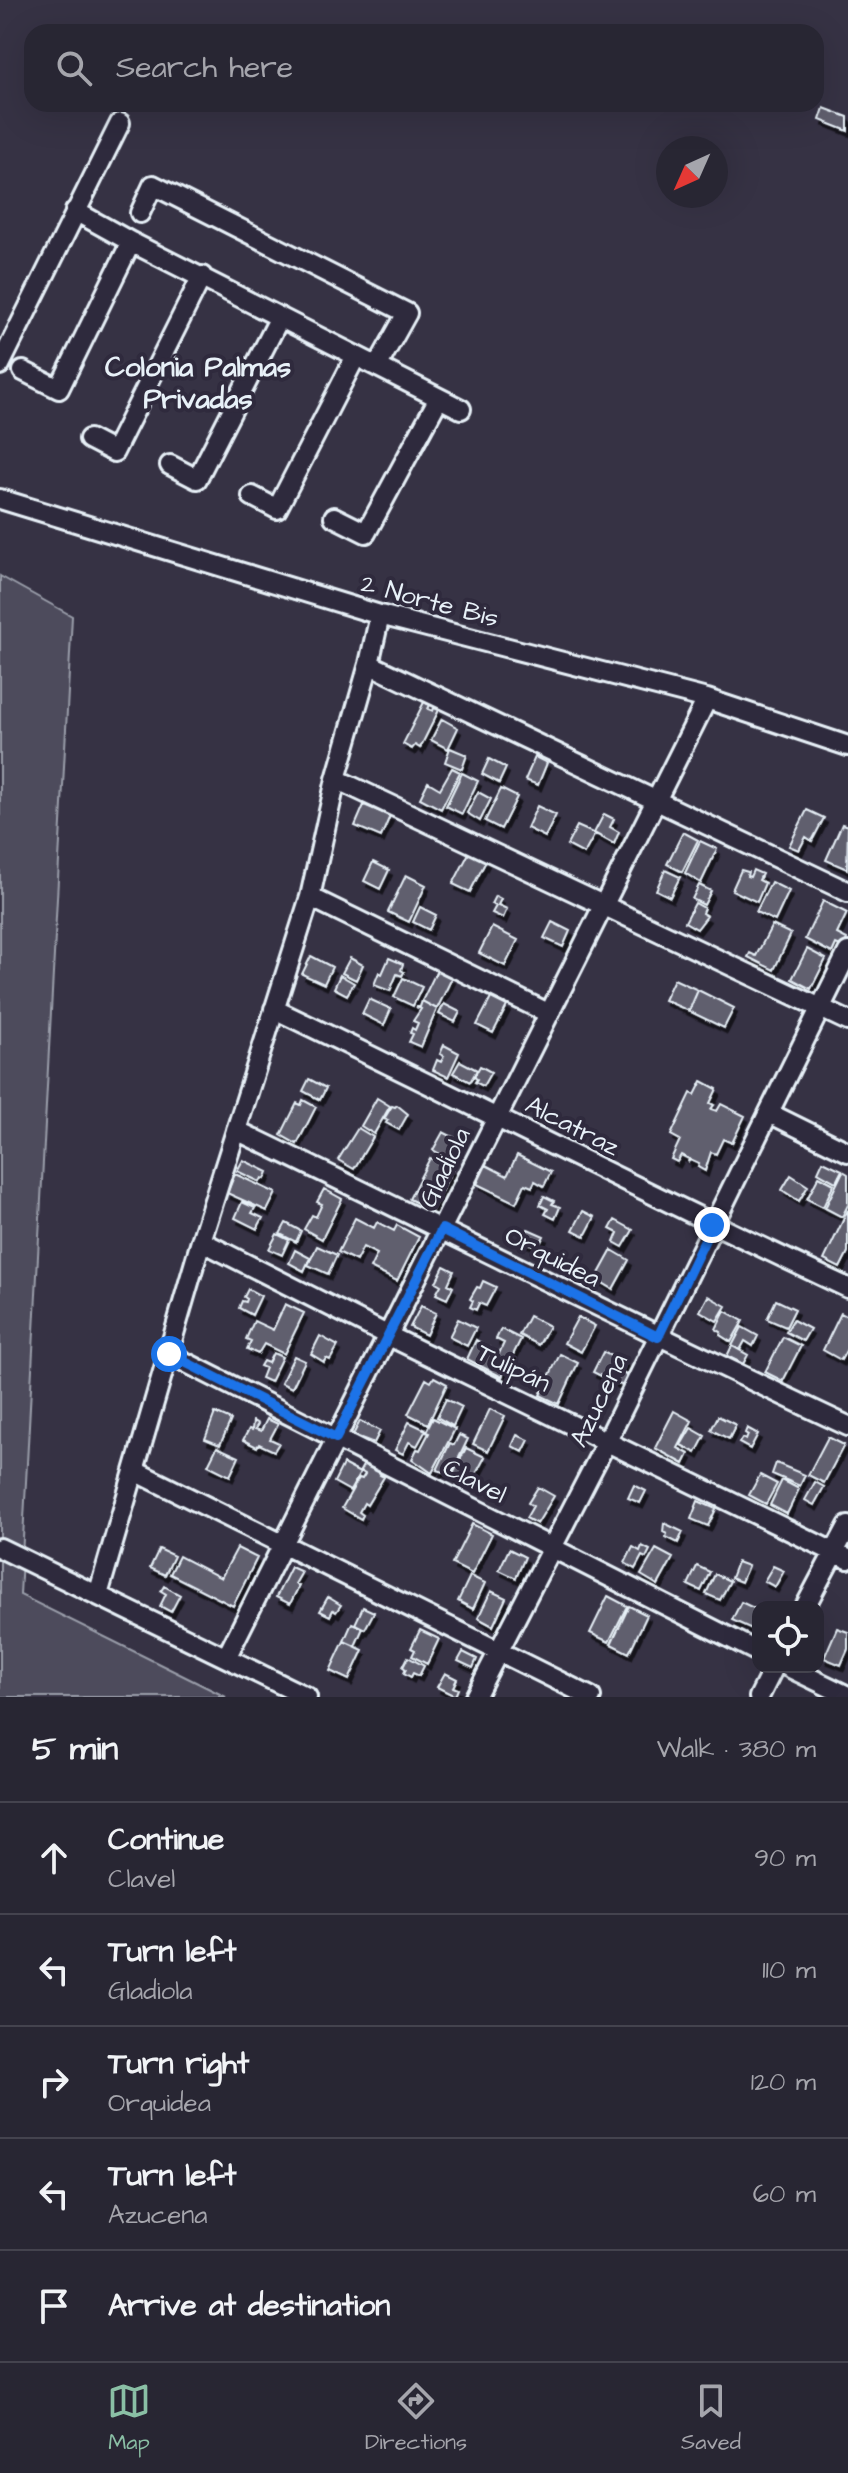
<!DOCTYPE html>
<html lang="en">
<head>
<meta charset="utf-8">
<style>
	:root { --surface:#282633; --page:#302e3b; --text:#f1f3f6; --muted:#a5a5ac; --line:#44434e; --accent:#8abfa5 }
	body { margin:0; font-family:"Architects Daughter",sans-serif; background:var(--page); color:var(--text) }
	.controls { position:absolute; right:24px; bottom:24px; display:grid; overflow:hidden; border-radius:16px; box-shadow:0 8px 32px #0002 }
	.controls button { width:72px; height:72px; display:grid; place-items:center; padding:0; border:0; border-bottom:2px solid var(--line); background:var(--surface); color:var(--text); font:40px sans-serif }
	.compass { position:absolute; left:656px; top:136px; width:72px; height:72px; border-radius:50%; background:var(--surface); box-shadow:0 8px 32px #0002; rotate:225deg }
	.stop { position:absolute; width:24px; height:24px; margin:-18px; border:6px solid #1a73e8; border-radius:50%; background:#fff }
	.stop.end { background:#1a73e8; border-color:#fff; box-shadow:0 2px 8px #0008 }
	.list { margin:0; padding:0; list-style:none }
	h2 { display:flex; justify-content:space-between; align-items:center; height:104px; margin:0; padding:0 32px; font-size:34px }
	h2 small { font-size:26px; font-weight:400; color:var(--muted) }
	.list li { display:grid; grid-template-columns:52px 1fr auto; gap:24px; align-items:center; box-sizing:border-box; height:112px; padding:0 32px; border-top:2px solid var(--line) }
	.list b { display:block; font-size:30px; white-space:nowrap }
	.list p { margin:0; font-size:26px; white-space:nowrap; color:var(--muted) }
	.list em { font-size:26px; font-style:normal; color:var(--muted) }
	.icon { flex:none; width:44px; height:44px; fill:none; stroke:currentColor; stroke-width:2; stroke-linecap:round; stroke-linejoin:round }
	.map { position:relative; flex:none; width:848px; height:1697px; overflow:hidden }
	.search { position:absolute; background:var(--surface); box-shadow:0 8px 32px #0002; left:24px; right:24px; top:24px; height:88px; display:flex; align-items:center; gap:20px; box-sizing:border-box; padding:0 28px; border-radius:24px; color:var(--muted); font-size:30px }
	.sheet { height:664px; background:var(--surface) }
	nav { display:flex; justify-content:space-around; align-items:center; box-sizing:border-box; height:112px; border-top:2px solid var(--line); background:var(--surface); font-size:22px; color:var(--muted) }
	nav a { display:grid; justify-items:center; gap:4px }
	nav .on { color:var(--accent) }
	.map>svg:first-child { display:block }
	.green { fill:#4d4b5c; stroke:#9a9eaa; stroke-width:2 }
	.building { fill:#605e6e; stroke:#e8f1f8; stroke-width:2; filter:url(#shadow) }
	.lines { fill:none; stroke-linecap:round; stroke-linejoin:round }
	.minor-casing { stroke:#e8f1f8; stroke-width:24 }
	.minor { stroke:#2f2a3d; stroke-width:18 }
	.route { stroke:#1a73e8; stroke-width:10 }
	.labels { text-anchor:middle; stroke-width:8; stroke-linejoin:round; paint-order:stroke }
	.street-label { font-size:26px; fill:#e8f1f8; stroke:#2f2a3d }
	.neighbourhood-label { font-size:28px; font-weight:bold; fill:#e8f1f8; stroke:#2f2a3d }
</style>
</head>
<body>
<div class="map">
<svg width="848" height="1697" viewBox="0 0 848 1697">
	<defs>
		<filter id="shadow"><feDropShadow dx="3" dy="5.5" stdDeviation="0" flood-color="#0009"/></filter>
	</defs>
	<rect width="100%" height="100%" fill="#363244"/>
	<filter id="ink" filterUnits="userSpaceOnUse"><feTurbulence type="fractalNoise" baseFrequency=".0125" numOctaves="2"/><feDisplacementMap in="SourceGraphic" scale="16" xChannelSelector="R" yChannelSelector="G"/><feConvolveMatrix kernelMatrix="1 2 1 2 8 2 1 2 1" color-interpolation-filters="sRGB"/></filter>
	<g filter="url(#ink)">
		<path class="green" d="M0,576L72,616L20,1595L226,1697H0Z"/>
		<path class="building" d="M824,108L848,117V131L820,120Z
			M424,702L430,705L428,709L433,711L434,708L439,710L420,748L415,745L412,749L403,744Z
			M442,719L458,728L448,749L431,740Z
			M450,748L467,755L462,769L445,762Z
			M535,757L547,763L538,785L525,780Z
			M489,759L506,768L499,783L482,774Z
			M452,768L460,772L441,809L420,798L428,782L440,789Z
			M462,773L478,781L462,814L446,806Z
			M501,789L517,797L501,829L485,821Z
			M478,792L491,799L480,821L467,813Z
			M364,805L390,816L381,837L355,826Z
			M537,806L556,815L545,837L527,828Z
			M807,810L824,818L812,841L806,837L799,850L789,846Z
			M604,814L614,819L610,827L619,832L614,844L594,833Z
			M842,824L848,826L847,869L826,860Z
			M577,826L595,834L584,854L567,845Z
			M683,832L698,840L682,872L667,864Z
			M700,841L717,849L701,883L685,873Z
			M469,853L486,861L470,892L453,884Z
			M373,862L389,870L380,889L364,881Z
			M665,870L680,877L670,897L656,890Z
			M741,870L748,872L747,876L750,877L753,870L762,874L759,880L765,883L757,902L732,890Z
			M406,875L426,885L409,922L388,912Z
			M771,882L789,891L775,921L756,912Z
			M699,885L711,891L704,905L692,899Z
			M495,896L501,899L498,905L507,909L503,918L492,913L496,906L491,904Z
			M823,901L847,913L837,934L847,939L843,947L836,944L832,953L805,939Z
			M695,903L704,908L702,913L707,916L697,929L685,922Z
			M420,907L436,915L429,930L413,922Z
			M552,922L570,931L563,947L544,938Z
			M772,925L791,934L774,970L748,957L750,953L756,956Z
			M492,927L518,940L505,966L479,953Z
			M807,949L826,959L811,989L792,979Z
			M311,956L332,967L324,984L302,974Z
			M350,958L363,965L356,980L342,973Z
			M389,958L403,964L401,970L404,972L402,976L397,974L390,991L374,985L379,972L382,974Z
			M437,970L452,978L437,1009L422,1001Z
			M340,975L354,983L347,995L334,988Z
			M403,978L422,987L413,1006L394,997Z
			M674,979L698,990L689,1011L664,1000Z
			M698,990L734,1008L724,1028L689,1011Z
			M491,998L507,1006L493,1033L477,1025Z
			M369,999L391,1009L384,1025L362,1014Z
			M422,1001L437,1009L421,1047L409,1042L413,1034L410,1033L412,1028L415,1030L418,1023L413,1021L421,1009L416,1007H420Z
			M444,1004L460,1012L455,1022L439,1014Z
			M444,1045L459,1053L448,1077L433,1070L437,1060L441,1062L444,1056L440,1054Z
			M460,1061L477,1070L470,1082L453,1073Z
			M480,1066L491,1072L483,1086L475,1082L477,1079L474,1077Z
			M309,1079L326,1088L320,1100L303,1091Z
			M702,1081L717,1089L710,1103L714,1105L711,1109L717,1111L721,1104L745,1116L732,1143L723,1139L716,1154L711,1152L705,1171L698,1167L699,1164L690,1160L688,1162L689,1159L681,1155L677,1162L671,1159L680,1140L671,1135L691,1093L695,1095Z
			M377,1098L390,1106L374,1134L361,1126Z
			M303,1100L316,1107L297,1144L281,1135L297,1103L301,1105Z
			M397,1105L408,1114L399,1130L386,1123L388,1120L384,1119L392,1106L395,1107Z
			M358,1128L373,1137L354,1169L338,1160Z
			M443,1132L461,1141L451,1160L433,1150Z
			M517,1155L551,1172L544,1186L535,1181L532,1187L525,1184L516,1203L477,1184L486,1165L507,1176Z
			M430,1158L452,1170L432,1210L409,1199Z
			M243,1160L268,1172L265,1179L262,1178L260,1182L237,1171Z
			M823,1161L842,1170L836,1182L818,1172Z
			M843,1171L848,1174V1205L842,1217L825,1208Z
			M235,1174L276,1193L267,1211L227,1193Z
			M791,1175L808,1186L799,1201L782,1190Z
			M819,1176L834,1184L823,1207L807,1199Z
			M324,1189L342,1199L322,1239L304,1229L312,1215L316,1217L322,1204L317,1202Z
			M544,1196L554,1201L552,1204L560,1207L555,1219L545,1214L548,1209L540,1205Z
			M242,1202L255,1208L252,1213L263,1218L257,1229L235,1218Z
			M848,1210V1252L840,1268L824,1260Z
			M583,1211L595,1217L585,1236L573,1230Z
			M355,1218L374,1228L377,1222L394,1231L397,1225L419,1237L397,1281L370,1268L377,1254L363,1247L356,1261L338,1252Z
			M615,1220L633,1230L623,1247L614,1242L618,1233L610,1229Z
			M286,1223L301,1231L296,1242L280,1234Z
			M528,1229L544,1236L538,1247L523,1241Z
			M277,1234L289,1240L282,1255L269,1249Z
			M317,1246L337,1255L328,1274L308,1265Z
			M295,1250L310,1258L304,1271L289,1263Z
			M612,1250L629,1260L613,1289L596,1279Z
			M444,1266L454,1271L448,1284L453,1287L447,1299L436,1294L441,1285L436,1282Z
			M483,1281L496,1287L486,1306L479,1303L476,1310L470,1307L473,1301L470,1299L477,1287L480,1288Z
			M248,1289L261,1296L252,1315L239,1308L242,1301L246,1302L247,1299L244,1297Z
			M708,1296L726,1306L717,1321L700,1311Z
			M776,1300L795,1309L786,1327L767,1319Z
			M285,1304L304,1313L284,1354L264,1344L258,1354L247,1349L251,1341L246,1339L254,1321L273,1330Z
			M421,1306L436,1313L426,1335L410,1327Z
			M725,1311L743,1321L731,1342L720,1335L721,1332L716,1329Z
			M841,1313L848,1317V1347L841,1360L823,1350Z
			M529,1316L549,1326L539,1345L519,1335Z
			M578,1317L595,1326L581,1352L564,1343Z
			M458,1319L476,1328L467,1346L449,1337Z
			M793,1320L810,1329L803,1341L786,1332Z
			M742,1327L758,1336L753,1346L745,1341L740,1350L732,1346Z
			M501,1329L521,1339L502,1377L467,1359L476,1340L490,1348L487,1353L497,1358L504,1343L496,1339Z
			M320,1336L338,1346L330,1360L326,1358L324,1362L311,1354Z
			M783,1337L801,1346L783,1381L765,1372Z
			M732,1346L748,1355L743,1364L727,1356Z
			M603,1352L615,1358L605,1378L593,1372Z
			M273,1353L282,1357L270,1382L261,1378L265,1368L260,1366L263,1361L268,1363Z
			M560,1354L578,1363L559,1404L540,1395Z
			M294,1356L305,1361L292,1388L281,1383Z
			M619,1358L626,1362L620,1372L628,1376L623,1386L613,1381L615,1378L609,1376Z
			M434,1377L447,1384L428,1424L408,1414L426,1379L431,1382Z
			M446,1399L462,1407L453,1426L437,1417Z
			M490,1409L505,1416L488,1451L473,1444Z
			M674,1411L692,1421L678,1448L689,1454L684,1464L655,1448Z
			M215,1413L231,1420L220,1445L205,1439Z
			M718,1416L736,1425L729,1439L711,1430Z
			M433,1418L455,1429L432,1473L412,1459L417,1449L420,1450L429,1433L426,1432Z
			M267,1419L278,1424L270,1439L279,1443L274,1451L259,1444L257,1447L243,1440L249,1429L252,1430L253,1421L258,1424L255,1429L261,1431Z
			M360,1421L380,1431L374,1443L353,1435Z
			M409,1422L426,1430L417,1446L409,1442L403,1454L395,1450Z
			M691,1428L705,1436L696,1453L681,1445Z
			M747,1428L758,1434L750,1449L739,1443L742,1438L746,1440L748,1435L745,1433Z
			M459,1435L468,1439L451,1474L437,1470L450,1443L454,1445Z
			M517,1435L529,1440L523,1452L512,1446Z
			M828,1437L844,1445L824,1483L808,1475Z
			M217,1447L239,1457L230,1476L208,1465Z
			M466,1448L485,1457L470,1485L452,1476Z
			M366,1460L383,1469L380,1475L384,1477L367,1505L364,1503L359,1512L363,1515L361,1519L342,1508L359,1478L362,1479L365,1474L360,1471Z
			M776,1463L805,1475L800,1486L772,1474Z
			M343,1464L360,1473L350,1491L334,1482Z
			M760,1475L777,1484L766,1504L749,1495Z
			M782,1480L799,1489L787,1514L770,1505Z
			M815,1482L824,1487L814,1505L805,1500Z
			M634,1485L646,1491L640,1503L628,1498Z
			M538,1487L554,1496L537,1524L526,1518L533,1506L528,1503Z
			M698,1501L716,1509L708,1526L691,1519Z
			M664,1523L683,1532L678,1543L666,1537L667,1534L663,1532Z
			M472,1524L492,1534L472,1574L452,1564Z
			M642,1546L650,1550L646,1558L642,1556L635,1569L625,1563L633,1547L640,1551Z
			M237,1548L257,1558L233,1606L170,1574L179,1556L221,1578Z
			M159,1549L174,1556L165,1575L150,1568Z
			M509,1549L525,1557L516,1578L499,1570Z
			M656,1549L673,1558L658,1585L641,1575Z
			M737,1562L748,1566L741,1582L731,1578Z
			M697,1566L710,1572L701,1591L688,1585Z
			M773,1566L784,1571L775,1587L764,1581Z
			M291,1567L302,1572L295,1584L299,1586L290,1604L276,1597Z
			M715,1574L730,1581L720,1600L706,1594Z
			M470,1576L485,1583L473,1609L458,1601Z
			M164,1586L180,1595L171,1612L160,1606L166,1594L161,1591Z
			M491,1591L506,1598L493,1626L478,1618Z
			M608,1596L627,1606L609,1642L590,1633Z
			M328,1597L341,1605L336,1612L333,1610L330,1616L320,1611Z
			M741,1602L758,1610V1617L752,1629L732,1620Z
			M629,1606L647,1615L629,1653L611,1644Z
			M363,1607L374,1612L365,1629L355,1624Z
			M352,1623L363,1628L355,1646L344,1641Z
			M837,1628L848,1632V1649L841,1665L824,1658Z
			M420,1630L439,1639L427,1664L412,1656L415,1650L411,1648Z
			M344,1641L363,1650L349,1680L330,1671Z
			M463,1652L477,1659L473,1668L458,1661Z
			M408,1657L424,1666L419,1676L413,1673L411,1677L404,1673L406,1669L403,1667Z
			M445,1673L457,1679L453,1687L458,1689L455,1696L437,1687Z"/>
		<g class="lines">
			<defs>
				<path id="minor" d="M75,211L131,242L461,409
					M140,213L153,185L407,313L378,365
					M0,365L120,123
					M23,371L59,389L131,242
					M89,439L114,452L202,276
					M170,465L197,479L280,317
					M252,496L277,509L356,356
					M0,499L380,615L707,699L848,746
					M334,517L366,533L439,398
					M369,664L848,892
					M336,779L848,1021
					M310,897L548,1013
					M274,1009C466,1101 655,1198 848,1288
					M769,1113L848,1152
					M236,1130C440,1228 643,1330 848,1426
					M201,1241L387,1335L848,1559
					M169,1354L758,1652
					M135,1471L591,1697
					M0,1548L307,1697
					M98,1595L201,1241L310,897L336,779L369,664L380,615
					M805,1607L848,1526
					M227,1656L707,699
					M788,1667L848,1696
					M475,1697L607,1441L848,952
					M759,1697L774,1667"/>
			</defs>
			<use href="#minor" class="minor-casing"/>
			<use href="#minor" class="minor"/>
		</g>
	</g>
	<g class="lines" filter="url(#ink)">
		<path class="route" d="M169,1354L336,1438L442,1229L658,1337L712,1225"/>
	</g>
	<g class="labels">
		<g class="street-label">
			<text transform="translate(430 600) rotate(15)" y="9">2 Norte Bis</text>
			<text transform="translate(573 1125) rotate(27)" y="9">Alcatraz</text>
			<text transform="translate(444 1167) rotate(-64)" y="9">Gladiola</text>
			<text transform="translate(553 1256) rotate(27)" y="9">Orquidea</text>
			<text transform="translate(514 1367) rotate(26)" y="9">Tulipán</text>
			<text transform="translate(598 1400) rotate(-64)" y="9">Azucena</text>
			<text transform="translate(475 1480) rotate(27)" y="9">Clavel</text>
		</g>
		<g class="neighbourhood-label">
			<text x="198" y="376">Colonia Palmas<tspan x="198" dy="32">Privadas</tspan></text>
		</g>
	</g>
</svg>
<div class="controls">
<button><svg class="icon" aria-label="locate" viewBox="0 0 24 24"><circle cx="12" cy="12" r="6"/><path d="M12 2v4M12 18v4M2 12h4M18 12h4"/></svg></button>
</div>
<svg class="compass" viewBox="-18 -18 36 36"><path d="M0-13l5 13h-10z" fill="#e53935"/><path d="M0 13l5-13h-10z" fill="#a5a5ac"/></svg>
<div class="stop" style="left:169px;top:1354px"></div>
<div class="stop end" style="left:712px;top:1225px"></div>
<div class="search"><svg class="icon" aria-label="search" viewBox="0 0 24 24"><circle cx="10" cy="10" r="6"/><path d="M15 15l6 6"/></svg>Search here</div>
</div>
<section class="sheet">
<h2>5 min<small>Walk · 380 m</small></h2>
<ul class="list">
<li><svg class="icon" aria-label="ahead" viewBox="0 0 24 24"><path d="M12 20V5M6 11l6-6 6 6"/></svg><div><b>Continue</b><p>Clavel</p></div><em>90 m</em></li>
<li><svg class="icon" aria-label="left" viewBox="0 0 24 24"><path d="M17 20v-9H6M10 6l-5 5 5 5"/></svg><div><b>Turn left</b><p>Gladiola</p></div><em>110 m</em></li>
<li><svg class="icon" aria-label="right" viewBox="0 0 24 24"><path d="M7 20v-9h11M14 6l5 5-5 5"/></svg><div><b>Turn right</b><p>Orquidea</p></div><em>120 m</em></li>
<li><svg class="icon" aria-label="left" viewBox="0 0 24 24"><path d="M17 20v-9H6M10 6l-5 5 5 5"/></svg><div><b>Turn left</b><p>Azucena</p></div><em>60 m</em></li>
<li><svg class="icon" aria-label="arrive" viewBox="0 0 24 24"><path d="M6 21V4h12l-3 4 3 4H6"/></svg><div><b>Arrive at destination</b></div></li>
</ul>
</section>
<nav>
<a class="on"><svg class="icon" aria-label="map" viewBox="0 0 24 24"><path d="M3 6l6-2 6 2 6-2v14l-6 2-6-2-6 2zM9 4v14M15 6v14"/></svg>Map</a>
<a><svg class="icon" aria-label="directions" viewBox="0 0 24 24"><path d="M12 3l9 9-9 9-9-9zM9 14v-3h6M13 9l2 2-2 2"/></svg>Directions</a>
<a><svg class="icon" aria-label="saved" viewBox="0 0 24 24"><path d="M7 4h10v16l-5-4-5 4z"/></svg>Saved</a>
</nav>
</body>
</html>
